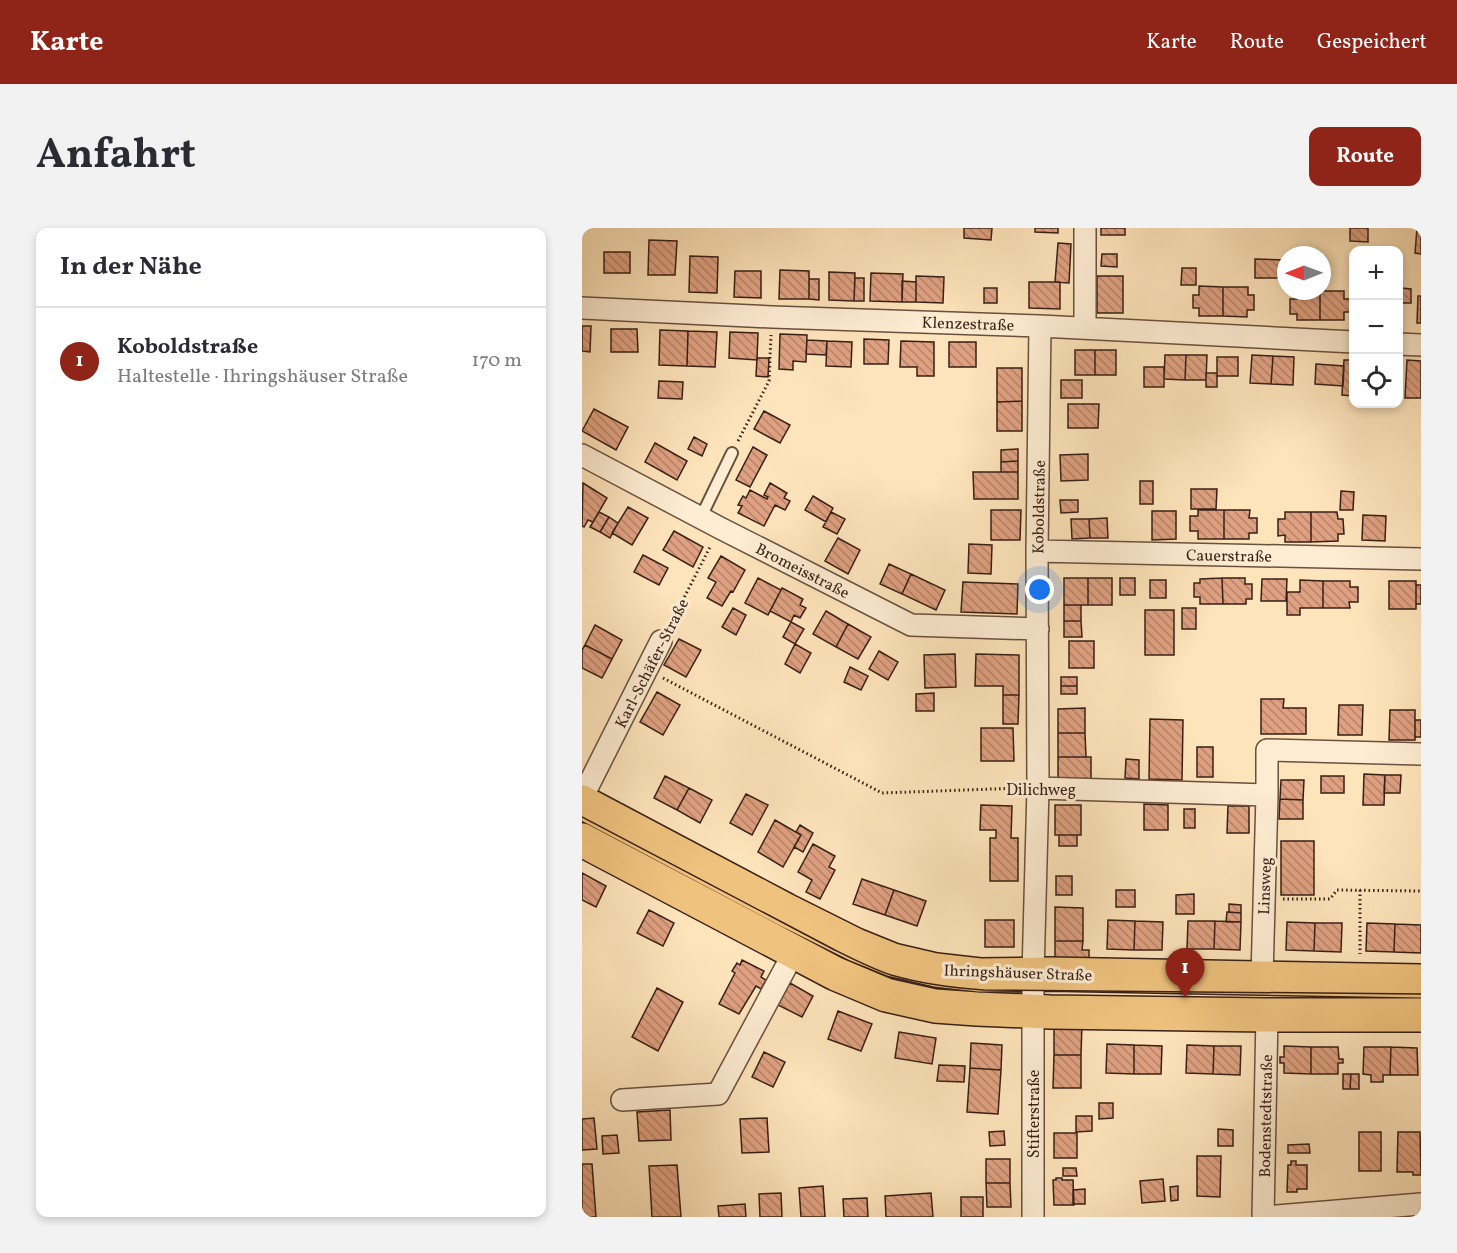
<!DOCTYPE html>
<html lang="de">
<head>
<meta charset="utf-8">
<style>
	:root { --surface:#fff; --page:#f2f2f3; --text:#2b2b33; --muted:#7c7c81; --line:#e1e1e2; --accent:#8f2418 }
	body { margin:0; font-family:Vollkorn,serif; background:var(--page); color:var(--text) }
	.controls { position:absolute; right:18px; top:18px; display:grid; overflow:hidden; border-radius:12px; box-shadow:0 3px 9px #0003 }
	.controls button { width:54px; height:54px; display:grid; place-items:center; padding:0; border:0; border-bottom:2px solid var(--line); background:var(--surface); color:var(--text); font:30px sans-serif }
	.compass { position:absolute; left:695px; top:18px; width:54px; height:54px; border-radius:50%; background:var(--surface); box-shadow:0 3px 9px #0003; rotate:269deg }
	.you { position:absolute; left:458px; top:362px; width:21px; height:21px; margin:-15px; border:4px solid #fff; border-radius:50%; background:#1a73e8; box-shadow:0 0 0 9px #1a73e833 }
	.badge { display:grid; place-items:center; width:39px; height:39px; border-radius:50%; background:var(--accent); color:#fff; font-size:20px; font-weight:700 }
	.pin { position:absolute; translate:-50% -50px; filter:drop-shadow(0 2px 3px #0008) }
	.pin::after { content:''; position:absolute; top:32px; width:21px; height:18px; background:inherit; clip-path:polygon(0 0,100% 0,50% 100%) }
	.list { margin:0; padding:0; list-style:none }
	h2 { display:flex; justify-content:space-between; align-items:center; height:78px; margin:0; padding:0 24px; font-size:26px }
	h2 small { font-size:20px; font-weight:400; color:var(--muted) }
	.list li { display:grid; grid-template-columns:39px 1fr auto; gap:18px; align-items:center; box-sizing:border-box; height:108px; padding:0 24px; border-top:2px solid var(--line) }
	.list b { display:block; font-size:22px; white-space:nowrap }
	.list p { margin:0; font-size:20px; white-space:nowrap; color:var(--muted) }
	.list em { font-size:20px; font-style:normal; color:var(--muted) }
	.icon { flex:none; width:33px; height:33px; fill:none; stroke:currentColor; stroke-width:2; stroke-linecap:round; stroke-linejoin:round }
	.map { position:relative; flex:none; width:839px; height:989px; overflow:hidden; border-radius:12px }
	header { display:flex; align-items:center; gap:36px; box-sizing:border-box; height:84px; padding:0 30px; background:var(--accent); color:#fff }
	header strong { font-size:28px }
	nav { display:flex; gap:33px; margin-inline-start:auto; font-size:21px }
	.intro { display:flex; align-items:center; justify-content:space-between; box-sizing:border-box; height:144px; padding:0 36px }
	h1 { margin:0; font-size:42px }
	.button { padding:15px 27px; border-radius:12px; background:var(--accent); color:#fff; font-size:21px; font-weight:700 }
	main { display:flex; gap:36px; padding:0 36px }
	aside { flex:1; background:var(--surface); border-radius:12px; box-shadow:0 3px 9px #0003 }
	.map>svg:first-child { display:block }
	.building { fill:url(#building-back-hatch); stroke:#381f16; stroke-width:1.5 }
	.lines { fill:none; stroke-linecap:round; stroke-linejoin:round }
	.service-casing { stroke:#6a503f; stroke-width:14 }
	.minor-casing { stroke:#6a503f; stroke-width:24 }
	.primary-casing { stroke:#381f16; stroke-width:36 }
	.path { stroke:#381f16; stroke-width:3; stroke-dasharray:1.5 3; stroke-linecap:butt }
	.service { stroke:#feedd3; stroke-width:10 }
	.minor { stroke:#feedd3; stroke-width:21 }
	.primary { stroke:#efc27e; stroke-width:33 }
	.tram { stroke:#381f16; stroke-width:1.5 }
	.labels { text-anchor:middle; stroke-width:6; stroke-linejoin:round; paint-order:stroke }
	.street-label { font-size:16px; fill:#381f16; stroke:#feedd3 }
</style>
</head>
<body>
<header>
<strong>Karte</strong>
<nav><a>Karte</a><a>Route</a><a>Gespeichert</a></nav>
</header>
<div class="intro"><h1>Anfahrt</h1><a class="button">Route</a></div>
<main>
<aside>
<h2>In der Nähe<small></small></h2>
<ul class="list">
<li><span class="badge">1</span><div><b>Koboldstraße</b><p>Haltestelle · Ihringshäuser Straße</p></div><em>170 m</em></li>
</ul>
</aside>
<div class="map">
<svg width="839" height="989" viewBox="0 0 839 989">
	<defs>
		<pattern id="building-back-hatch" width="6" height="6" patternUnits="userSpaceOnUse" patternTransform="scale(1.5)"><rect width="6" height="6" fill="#dfa181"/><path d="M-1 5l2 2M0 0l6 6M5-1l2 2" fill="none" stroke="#b68369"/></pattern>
	</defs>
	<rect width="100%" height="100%" fill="#fee4bb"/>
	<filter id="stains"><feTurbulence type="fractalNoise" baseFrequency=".00333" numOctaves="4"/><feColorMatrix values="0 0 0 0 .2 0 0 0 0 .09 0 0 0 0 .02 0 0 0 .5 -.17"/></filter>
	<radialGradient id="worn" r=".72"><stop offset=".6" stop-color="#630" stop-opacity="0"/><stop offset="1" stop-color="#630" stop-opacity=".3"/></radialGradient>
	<path class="building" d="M382,0H410L409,12L382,10Z
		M453,0H476V5L453,4Z
		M519,0H543V7H519Z
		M768,0H786V14L768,13Z
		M835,0H839V26L833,25Z
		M67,12L95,13L93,47H66Z
		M476,15L489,16L487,55L473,54Z
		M22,24H48V45H22Z
		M520,26H535V39L519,38Z
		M108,28L136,29L135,65L107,64Z
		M673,31L704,32V50H673Z
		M600,40H614V57H599Z
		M198,42L227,43V71H197Z
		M153,43H179V70L152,69Z
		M247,44L273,45L272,73L247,72Z
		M289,45L321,46L320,74L288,73Z
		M334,48L362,49L361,75L334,74Z
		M515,48H541V85H515Z
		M273,50H282V73H272Z
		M227,51H237V72L227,71Z
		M320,53L334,54V74H320Z
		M447,54H478V81L447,80Z
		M617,58L641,59V88H617V80H611V67H617Z
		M641,59H666V67H672V82H665V89L641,88Z
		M402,60H415V75H402Z
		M819,60L829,61V75H818Z
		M715,63H738V92H715V86H708V71H715Z
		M738,63H762V71H768V84H762V92H738Z
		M836,68H839V95H835Z
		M0,98H9L8,124L0,123Z
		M29,101H55L56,124H29Z
		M78,102L106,103L105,138L77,137Z
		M106,103L135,104L133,139L105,138Z
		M148,104L176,105L175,132L147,130Z
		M198,106L225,107L224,134L211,133V142L197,141Z
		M282,111L307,112L306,136H282Z
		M225,112L245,113L244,127L224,126Z
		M245,113L270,114L269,139L244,138Z
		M319,113L352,114V148H335V139H318Z
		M367,114H394V139H367Z
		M493,122H513V147H493Z
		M513,122H534V147H513Z
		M583,127H604L603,152L582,151Z
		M604,127H625L624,152H603Z
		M670,127L691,128L689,156L668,155Z
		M691,128L712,129L711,157L689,156Z
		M635,129H656V148H635Z
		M175,130H187L186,149L174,148Z
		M762,132H772V168L760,167Z
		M825,132L839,133V170H823Z
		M734,136L762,138L761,158L733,156Z
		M562,139H582V159H562Z
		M415,140H440V173L415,174Z
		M624,145H635V159H624Z
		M479,152H500V170H479Z
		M77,153L101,154L100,171L76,170Z
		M440,173V203H415V174Z
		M486,176H517L516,200H486Z
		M12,181L46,199L34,222L0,203Z
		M182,183L208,197L198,215L172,201Z
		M112,209L125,216L120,228L106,221Z
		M73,215L105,233L95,252L63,234Z
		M171,219L185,227L168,259L154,252Z
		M436,221V233L419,234V222Z
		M506,226V252L479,253L478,227Z
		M436,233V244H419V234Z
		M391,244H436V271H392Z
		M558,253H571V276H558Z
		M1,255L25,270L11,294L6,292L2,299L0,298Z
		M188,255L205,265L202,270L208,273L203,282L193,277L182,298L156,285L160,278L156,277L161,268L164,270L168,262L185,271L186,269L182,267Z
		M609,261H635L634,281H609Z
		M759,263L772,264L771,282H758Z
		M231,268L251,280L244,294L223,282Z
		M478,272H496V284L479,285Z
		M46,279L66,290L50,317L30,305Z
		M409,282H439L438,312H409Z
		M616,282H642V311H616V303H608V288H616Z
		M642,282H668L667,290H675V305H667V311H642Z
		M570,283H594V311L570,312Z
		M17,284L27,289L18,304L8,299Z
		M249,284L263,291L255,306L241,299Z
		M703,284H729V314H703V307L696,308V291H703Z
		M729,284H755L756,291H761L762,306H756V313L729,314Z
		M781,287L804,288L803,313L780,312Z
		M27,289L36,295L28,310L18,304Z
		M525,290L526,310H508L507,291Z
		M489,291H507L508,310L490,311Z
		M92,303L121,319L111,339L81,322Z
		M256,310L278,322L266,346L243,333Z
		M387,316L410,317L409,346L386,345Z
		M61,327L86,340L77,357L52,344Z
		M139,328L163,342L151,364L149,363L140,378L125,370L134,354L126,350Z
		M307,336L329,346L320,366L298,356Z
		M329,346L363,362L354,382L320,366Z
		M176,350L199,362L186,387L163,375Z
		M482,350H506V377H482Z
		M506,350H530V377H506Z
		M538,350H553V367H538Z
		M640,350L641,376H618V369H612V355H618V351Z
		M640,350H663V356H670V371H664V376H641Z
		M680,351H705L704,373H679Z
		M568,352H584V370H568Z
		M718,352L741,353V380H718V387H705V364H718Z
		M741,353H768V359H776V374H767L768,380H741Z
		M807,353H834V381H807Z
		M381,354L436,356L435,386L379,384Z
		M834,357H839V376H834Z
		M200,360L221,371L218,377L224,380L218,390L212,387L209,394L188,383Z
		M482,377H499V393H482Z
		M151,380L164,387L154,407L140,399Z
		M600,380H614V401H600Z
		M563,382H592V427H563Z
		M244,383L266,396L254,419L231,406Z
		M482,393H499L500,409H482Z
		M209,394L222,401L213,416L201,409Z
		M266,396L289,409L276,431L254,419Z
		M13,397L40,412L30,431L3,417Z
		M97,411L119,422L104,449L82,437Z
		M487,413H512V440H487Z
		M213,416L229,425L218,445L203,436Z
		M3,417L30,431L20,450L0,440V422Z
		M297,423L316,434L306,452L287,441Z
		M373,426L374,459L343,460L342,427Z
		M394,426L437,427V467H421V458H393Z
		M268,439L286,448L279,462L262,454Z
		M479,449H495V458H479Z
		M479,458H495V466H479Z
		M75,464L98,477L81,507L58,494Z
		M352,465V483H334V466Z
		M421,467H437L436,496H421Z
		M679,471H702L701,480H724V506H679Z
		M757,477H781L780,507H756Z
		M503,480V505H476V481Z
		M808,482H833V512H807Z
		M568,491L601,492L600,552L567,551Z
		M833,492H839V509H833Z
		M399,500H431L432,533H399Z
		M476,505H503L504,529H476Z
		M615,519H631V549H615Z
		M476,529H509V552L476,553Z
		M544,531L557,532V551L543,550Z
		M782,546L803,547L802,577H781Z
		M803,547H819L818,565H802Z
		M83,548L107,560L95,582L72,570Z
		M739,548H762V565H739Z
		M699,552H722L721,572L698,571Z
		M107,560L130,572L118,595L95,582Z
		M164,566L186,577L170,607L148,595Z
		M698,571L721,572V591H697Z
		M562,576L586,577V602H562Z
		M399,577L430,578L429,610H436V653H408V610H414V602H398Z
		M473,577H499V607H473Z
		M646,578H667V605H645Z
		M602,581H613V600H602Z
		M193,592L219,607L201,639L176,624Z
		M218,597L231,605L221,624L212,619L219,607L214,604Z
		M477,607H495V618H477Z
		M699,613H732V667H699Z
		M231,616L253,628L247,639L253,642L238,671L224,664L230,652L216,644Z
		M0,645L24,658L14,679L0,672Z
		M474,648H490V667H474Z
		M280,651L312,662L303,687L271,676Z
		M312,662L344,673L335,698L303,687Z
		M534,662H553V679H534Z
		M612,666V686H594V667Z
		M647,676L659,677V685L647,684Z
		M473,679L501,680V713H473Z
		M67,682L92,695L81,718L55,705Z
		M645,684L659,685V694H644Z
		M403,692H432V719H403Z
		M526,692L553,693L552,722L525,721Z
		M553,693L581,694L580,722H552Z
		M606,693H633L632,721H605Z
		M633,693L659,694L658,722L632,721Z
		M705,694L733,695L732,723L704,722Z
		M733,695H760L759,724L732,723Z
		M785,695L813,696L812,724L784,723Z
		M813,696L839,697V725L812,724Z
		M473,713H501L500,722H507V733H473Z
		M160,732L182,743L179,749L184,752L179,761L174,758L157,786L137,776L153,745L150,743L155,735L158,737Z
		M208,755L231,768L220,789L196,777Z
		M75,760L101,774L76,823L50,809Z
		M256,783L290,796L279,823L246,811Z
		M472,794L500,795L499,827H472Z
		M317,804L354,810L350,836L313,830Z
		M389,815L420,817L419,842L388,840Z
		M525,816L552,817V846L524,845Z
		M552,817L580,818L579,846H552Z
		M605,817L632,818L631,846L604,845Z
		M632,818H659L658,847L631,846Z
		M702,818L729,819V846L702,845V835H698V829H702Z
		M729,819H756L757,831H761V835H756V846H729Z
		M782,819H809L808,847H801V854H789V847L781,846Z
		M809,819L835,820L836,847H808Z
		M182,824L203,834L191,859L170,849Z
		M472,827H499V860H471Z
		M357,837L383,838L382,854L355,853Z
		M388,840L419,842L416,886L385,884Z
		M761,846H769L768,861H761Z
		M769,846H777V861H768Z
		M517,875H531V890L517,891Z
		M88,882L89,912L57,913L55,884Z
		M494,888H510V903L494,904Z
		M12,890L15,921L0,922V891Z
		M185,890L187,924L160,925L158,891Z
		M636,901L651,902V918H636Z
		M422,903L423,917L408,918L407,904Z
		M777,904H799V943H777Z
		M816,904H838L839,947H831V944H815Z
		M472,905H495V930H472Z
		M35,907L37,925L21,926L20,908Z
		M727,916L728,925H706V917Z
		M615,928H639L638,969L615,968Z
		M404,931H428V955H404Z
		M709,933H714V937H725V961H715V964H705L706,937H709Z
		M0,936H10L14,989H0Z
		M95,937L99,989H70L67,938Z
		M481,940H494L495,948H481Z
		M474,950H480V952H491L492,977H472L471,952H474Z
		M581,951L583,973L560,975L558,953Z
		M404,955H428L429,979H405Z
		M241,958L243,989H219L217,960Z
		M596,958V972L589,973L588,959Z
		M503,961V976H491V962Z
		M199,965L200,989H178L177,966Z
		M349,965L351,989H304L303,968Z
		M379,969H401V989H379Z
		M285,970L286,989H262L261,971Z
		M163,976L164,989H137L136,978Z"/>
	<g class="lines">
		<defs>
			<path id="service" d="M119,289L150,225"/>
			<path id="minor" d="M0,80L190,89L458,98L772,114
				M503,100V0
				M816,116L839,117
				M0,227L138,300L329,397L456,401
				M455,323L839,331
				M456,560L685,567V522L839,526
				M0,570L79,413
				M680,749L685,567
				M40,872L136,866L212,724
				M451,989V746L456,560L455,323L458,98
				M681,989L685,787
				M682,989L839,976"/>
			<path id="primary" d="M0,574L204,682L274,717L311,732L354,742L398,747L468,746L839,753
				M0,612L254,746L304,767L353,778L395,781L468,784L685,787H839"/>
		</defs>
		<use href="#service" class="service-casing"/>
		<use href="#minor" class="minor-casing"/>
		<use href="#primary" class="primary-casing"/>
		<path class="path" d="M156,213L187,153L189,107
			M88,397L129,317
			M81,450L300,565L439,560
			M778,662V726
			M701,671H748L755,662L839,663"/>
		<use href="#service" class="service"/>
		<use href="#minor" class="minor"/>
		<use href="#primary" class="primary"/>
		<path class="tram" d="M0,589L249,720C269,730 288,740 309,747C340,756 371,760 402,762L839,766"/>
	</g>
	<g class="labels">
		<g class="street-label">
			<text transform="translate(386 95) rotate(2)" y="6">Klenzestraße</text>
			<text transform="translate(456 279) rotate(-89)" y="6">Koboldstraße</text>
			<text transform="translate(647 327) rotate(1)" y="6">Cauerstraße</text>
			<text transform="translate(221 342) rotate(27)" y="6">Bromeisstraße</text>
			<text transform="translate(69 435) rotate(-63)" y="6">Karl-Schäfer-Straße</text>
			<text x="459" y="567">Dilichweg</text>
			<text transform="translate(682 658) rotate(-88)" y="6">Linsweg</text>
			<text transform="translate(436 744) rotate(2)" y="6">Ihringshäuser Straße</text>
			<text transform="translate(451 886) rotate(-90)" y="6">Stifterstraße</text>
			<text transform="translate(683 888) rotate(-89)" y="6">Bodenstedtstraße</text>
		</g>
	</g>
	<rect width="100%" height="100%" filter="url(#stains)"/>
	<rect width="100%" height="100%" fill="url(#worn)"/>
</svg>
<div class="controls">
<button>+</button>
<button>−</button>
<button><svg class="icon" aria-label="locate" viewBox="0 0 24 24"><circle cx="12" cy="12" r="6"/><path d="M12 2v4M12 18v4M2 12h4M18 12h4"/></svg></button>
</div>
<svg class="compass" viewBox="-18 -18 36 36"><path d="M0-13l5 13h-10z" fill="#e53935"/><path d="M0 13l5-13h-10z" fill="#7c7c81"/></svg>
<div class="you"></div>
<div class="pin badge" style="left:603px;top:770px">1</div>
</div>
</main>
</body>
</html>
